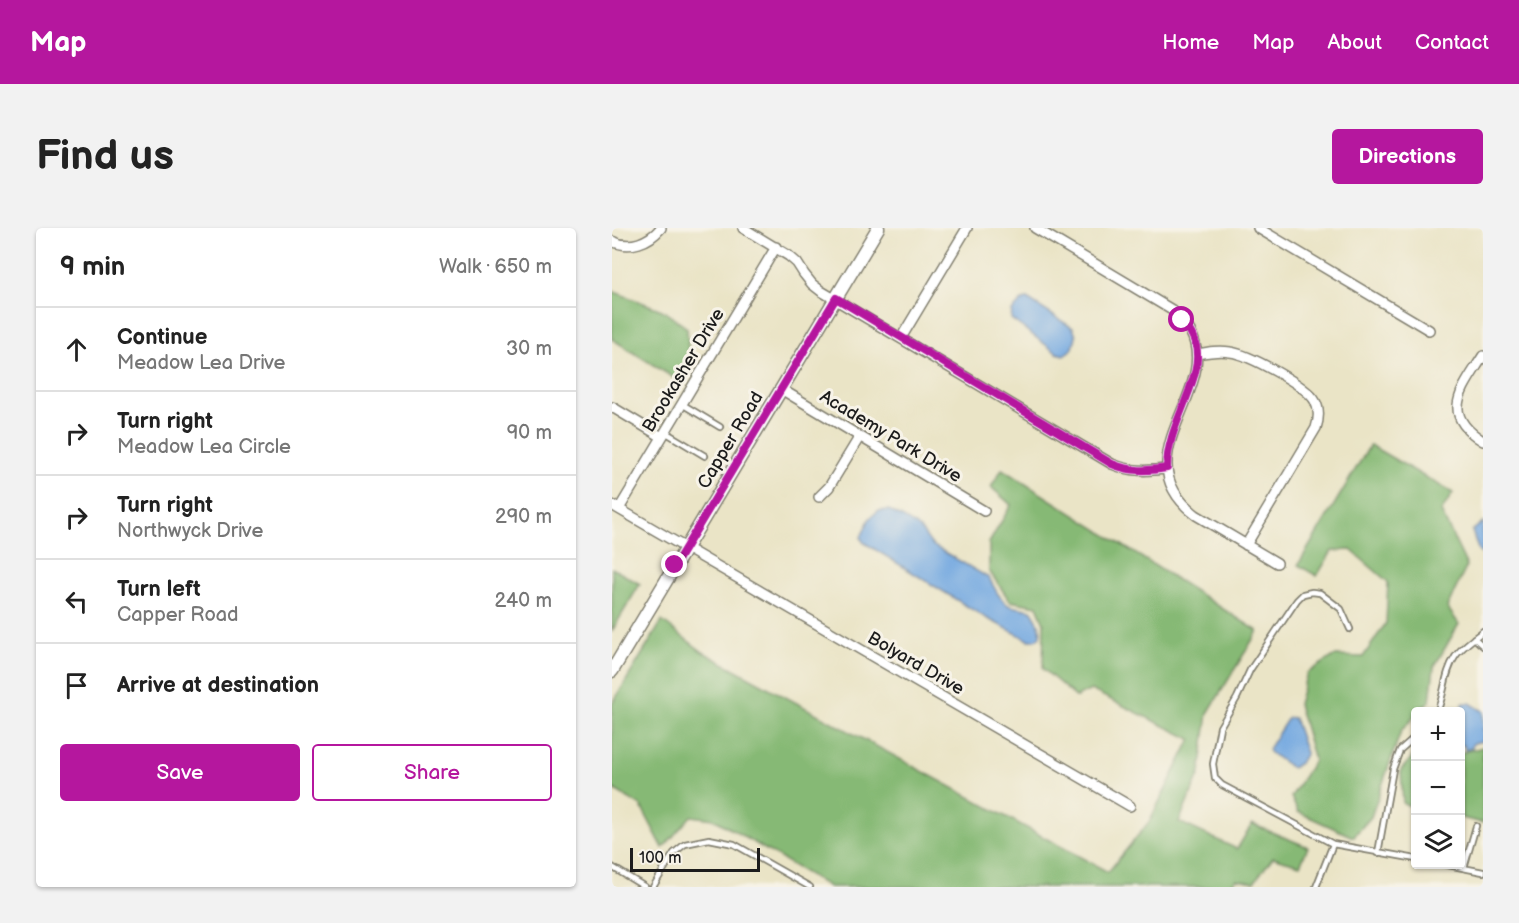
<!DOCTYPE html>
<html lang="en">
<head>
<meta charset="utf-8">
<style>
	:root { --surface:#fff; --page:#f2f2f2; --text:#222; --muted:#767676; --line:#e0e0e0; --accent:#b5179e }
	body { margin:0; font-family:"Balsamiq Sans",sans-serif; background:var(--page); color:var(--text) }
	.controls { position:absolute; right:18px; bottom:18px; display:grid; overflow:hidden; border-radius:6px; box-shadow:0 2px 4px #0004 }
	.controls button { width:54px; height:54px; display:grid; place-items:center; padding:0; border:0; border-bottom:2px solid var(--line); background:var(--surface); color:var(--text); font:30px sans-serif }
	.scale { position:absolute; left:18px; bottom:15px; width:130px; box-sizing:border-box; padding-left:6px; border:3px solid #1c1c1c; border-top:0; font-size:16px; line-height:21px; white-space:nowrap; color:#1c1c1c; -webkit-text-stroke:4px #f7f3e8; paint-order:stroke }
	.stop { position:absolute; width:18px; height:18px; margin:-14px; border:4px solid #b5179e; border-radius:50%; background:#fff }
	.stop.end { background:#b5179e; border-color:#fff; box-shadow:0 2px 6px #0008 }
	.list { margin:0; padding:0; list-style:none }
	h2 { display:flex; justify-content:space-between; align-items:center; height:78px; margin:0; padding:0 24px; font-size:26px }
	h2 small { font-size:20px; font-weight:400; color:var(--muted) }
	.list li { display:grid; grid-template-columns:39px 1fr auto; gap:18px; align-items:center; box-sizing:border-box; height:84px; padding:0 24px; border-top:2px solid var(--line) }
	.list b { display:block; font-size:22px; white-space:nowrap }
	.list p { margin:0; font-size:20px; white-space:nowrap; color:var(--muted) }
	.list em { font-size:20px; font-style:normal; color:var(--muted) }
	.actions { display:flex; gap:12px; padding:18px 24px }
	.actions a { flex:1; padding:14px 0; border:2px solid var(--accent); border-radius:6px; text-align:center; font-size:21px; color:var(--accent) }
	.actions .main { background:var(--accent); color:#fff }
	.icon { flex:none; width:33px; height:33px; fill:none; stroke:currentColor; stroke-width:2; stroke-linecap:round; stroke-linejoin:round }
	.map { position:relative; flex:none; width:871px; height:659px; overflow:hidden; border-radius:6px }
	header { display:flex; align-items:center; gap:36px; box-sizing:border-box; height:84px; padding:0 30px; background:var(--accent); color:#fff }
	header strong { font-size:28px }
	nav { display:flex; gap:33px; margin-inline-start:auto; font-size:21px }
	.intro { display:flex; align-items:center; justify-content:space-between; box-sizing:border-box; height:144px; padding:0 36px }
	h1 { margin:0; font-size:42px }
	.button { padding:15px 27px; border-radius:6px; background:var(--accent); color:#fff; font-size:21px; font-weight:700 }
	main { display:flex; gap:36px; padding:0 36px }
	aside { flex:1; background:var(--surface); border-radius:6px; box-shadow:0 2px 4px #0004 }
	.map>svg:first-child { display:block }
	.forest { fill:#86b974; stroke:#516a48; stroke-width:1.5 }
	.water { fill:#73a8e0; stroke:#48627e; stroke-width:1.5 }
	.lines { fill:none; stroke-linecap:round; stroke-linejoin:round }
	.service-casing { stroke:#838071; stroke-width:8 }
	.minor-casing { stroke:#838071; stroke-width:12 }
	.tertiary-casing { stroke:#838071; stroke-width:15 }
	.service { stroke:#fff; stroke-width:4.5 }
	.minor { stroke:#fff; stroke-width:9 }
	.tertiary { stroke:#fff; stroke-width:12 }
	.route { stroke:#b5179e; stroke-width:8 }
	.labels { text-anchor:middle; stroke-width:6; stroke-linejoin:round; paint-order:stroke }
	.street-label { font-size:18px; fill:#1c1c1c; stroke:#f7f3e8 }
</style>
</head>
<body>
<header>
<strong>Map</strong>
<nav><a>Home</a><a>Map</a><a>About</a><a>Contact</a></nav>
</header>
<div class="intro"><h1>Find us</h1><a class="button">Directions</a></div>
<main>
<aside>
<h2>9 min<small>Walk · 650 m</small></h2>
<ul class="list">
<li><svg class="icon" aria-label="ahead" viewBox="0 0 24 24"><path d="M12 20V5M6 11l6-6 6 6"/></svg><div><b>Continue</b><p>Meadow Lea Drive</p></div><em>30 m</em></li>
<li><svg class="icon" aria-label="right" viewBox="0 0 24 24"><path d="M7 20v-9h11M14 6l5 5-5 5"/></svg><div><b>Turn right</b><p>Meadow Lea Circle</p></div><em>90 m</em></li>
<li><svg class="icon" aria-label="right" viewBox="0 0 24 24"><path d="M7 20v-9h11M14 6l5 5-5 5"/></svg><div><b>Turn right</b><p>Northwyck Drive</p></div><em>290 m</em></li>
<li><svg class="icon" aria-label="left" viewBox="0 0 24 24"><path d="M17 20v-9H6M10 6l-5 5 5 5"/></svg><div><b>Turn left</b><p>Capper Road</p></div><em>240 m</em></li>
<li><svg class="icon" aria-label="arrive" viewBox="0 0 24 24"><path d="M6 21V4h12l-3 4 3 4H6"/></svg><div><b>Arrive at destination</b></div></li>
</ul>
<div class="actions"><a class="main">Save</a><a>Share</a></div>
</aside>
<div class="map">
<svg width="871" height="659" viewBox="0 0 871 659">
	<rect width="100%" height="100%" fill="#f7f3e8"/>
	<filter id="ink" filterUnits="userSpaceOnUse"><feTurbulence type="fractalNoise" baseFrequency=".0167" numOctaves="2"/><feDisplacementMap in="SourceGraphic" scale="12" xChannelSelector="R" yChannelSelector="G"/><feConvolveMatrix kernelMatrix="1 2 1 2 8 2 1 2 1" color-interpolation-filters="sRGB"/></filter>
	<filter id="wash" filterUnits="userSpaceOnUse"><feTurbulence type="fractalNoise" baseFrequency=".008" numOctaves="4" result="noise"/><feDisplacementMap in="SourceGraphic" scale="24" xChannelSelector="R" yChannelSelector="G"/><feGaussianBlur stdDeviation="1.35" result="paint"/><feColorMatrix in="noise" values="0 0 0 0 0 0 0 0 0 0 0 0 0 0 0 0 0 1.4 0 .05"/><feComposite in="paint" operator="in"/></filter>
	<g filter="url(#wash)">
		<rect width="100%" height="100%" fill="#eae4c6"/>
		<path class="forest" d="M0,63L50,82L75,100L77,132L65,152L0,111Z
			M758,217L841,265L829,284L855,338L835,379L847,396L822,439L818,473L807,483L804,484L803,488L789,503L759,589L741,609L686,584L679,569L702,532L686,476L695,445L722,428L751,429L774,395L776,354L739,322L720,323L705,348L686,337Z
			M390,241L646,403L596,485L588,545L567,594L625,621L640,596L696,619L688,637L661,629L642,654L625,651L616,659H217L102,591L79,588L51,620L29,578L0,560V476L50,393L91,424L496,644L537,594L579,511L479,462L464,469L431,441L432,395L425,378L398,373L377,343V315L399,277L379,259Z
			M0,340L28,356L0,403Z
			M871,519V595L849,590L848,525Z
			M802,527H803V579L791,576L789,542Z"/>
		<path class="water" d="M415,71L461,100L464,108L461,120L452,127L445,125L399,91L400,83L411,72Z
			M277,282C287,288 299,293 308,301C313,306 315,311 320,317L377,350L386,366L393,375L398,378L419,382C425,390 438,414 417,412L374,390L251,314L249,309L258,290L266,283Z
			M871,294V324L870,326L867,324L860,303Z
			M851,475H858L871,483V513L862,515L860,517V520L853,522L852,517H848V483Z
			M676,490H682L694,525L688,535L680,540L657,524L656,521Z"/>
	</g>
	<g filter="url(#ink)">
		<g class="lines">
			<defs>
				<path id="service" d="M70,176L108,199
					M53,204L93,228
					M862,410L871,418
					M825,484C833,466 832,445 843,429C849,419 862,411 871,403
					M721,616L610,557L603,550L601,536L608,499L625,470L638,442L685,372L691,366L700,364L708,365L729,381L738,401
					M766,625L781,541L788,522L804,508
					M831,636L871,644
					M0,639L33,659
					M852,640L864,598
					M41,659L62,625L73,616L97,611L122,616L198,659
					M704,659L721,616L804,631"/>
				<path id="minor" d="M131,0L177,28L185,35L192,46L200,56L209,63L500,236C519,244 535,243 555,241
					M423,0L560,82C566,88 574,95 578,103C611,163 507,229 584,287L665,335
					M646,0L817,102
					M0,13C18,22 37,14 49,0
					M289,110L355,0
					M585,126C596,124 607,122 618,124C636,126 695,158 703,173C708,182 707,191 704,200L634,317
					M871,128C850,162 827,186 871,213
					M169,161L372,283
					M0,179L50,209
					M207,269L217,259L248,208
					M0,277L518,578
					M7,281L164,19"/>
				<path id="tertiary" d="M0,443L266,0"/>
			</defs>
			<use href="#service" class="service-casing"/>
			<use href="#minor" class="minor-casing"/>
			<use href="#tertiary" class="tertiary-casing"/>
			<use href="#service" class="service"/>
			<use href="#minor" class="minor"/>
			<use href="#tertiary" class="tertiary"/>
		</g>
	</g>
	<g class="lines" filter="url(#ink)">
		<path class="route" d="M63,337L224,70L500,236C519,244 535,243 555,240C555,213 568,188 577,163C581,151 586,139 585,126C585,113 578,102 570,92"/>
	</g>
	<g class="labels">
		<g class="street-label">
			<text transform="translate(71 142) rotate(-59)" y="6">Brookasher Drive</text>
			<text transform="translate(279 208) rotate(31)" y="6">Academy Park Drive</text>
			<text transform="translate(118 212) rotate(-59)" y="6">Capper Road</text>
			<text transform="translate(304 435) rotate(30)" y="6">Bolyard Drive</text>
		</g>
	</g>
</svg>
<div class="controls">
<button>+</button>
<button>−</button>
<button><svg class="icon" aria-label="layers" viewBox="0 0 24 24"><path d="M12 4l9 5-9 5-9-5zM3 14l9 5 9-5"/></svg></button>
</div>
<div class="scale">100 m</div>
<div class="stop" style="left:570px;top:92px"></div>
<div class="stop end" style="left:63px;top:337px"></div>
</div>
</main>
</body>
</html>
